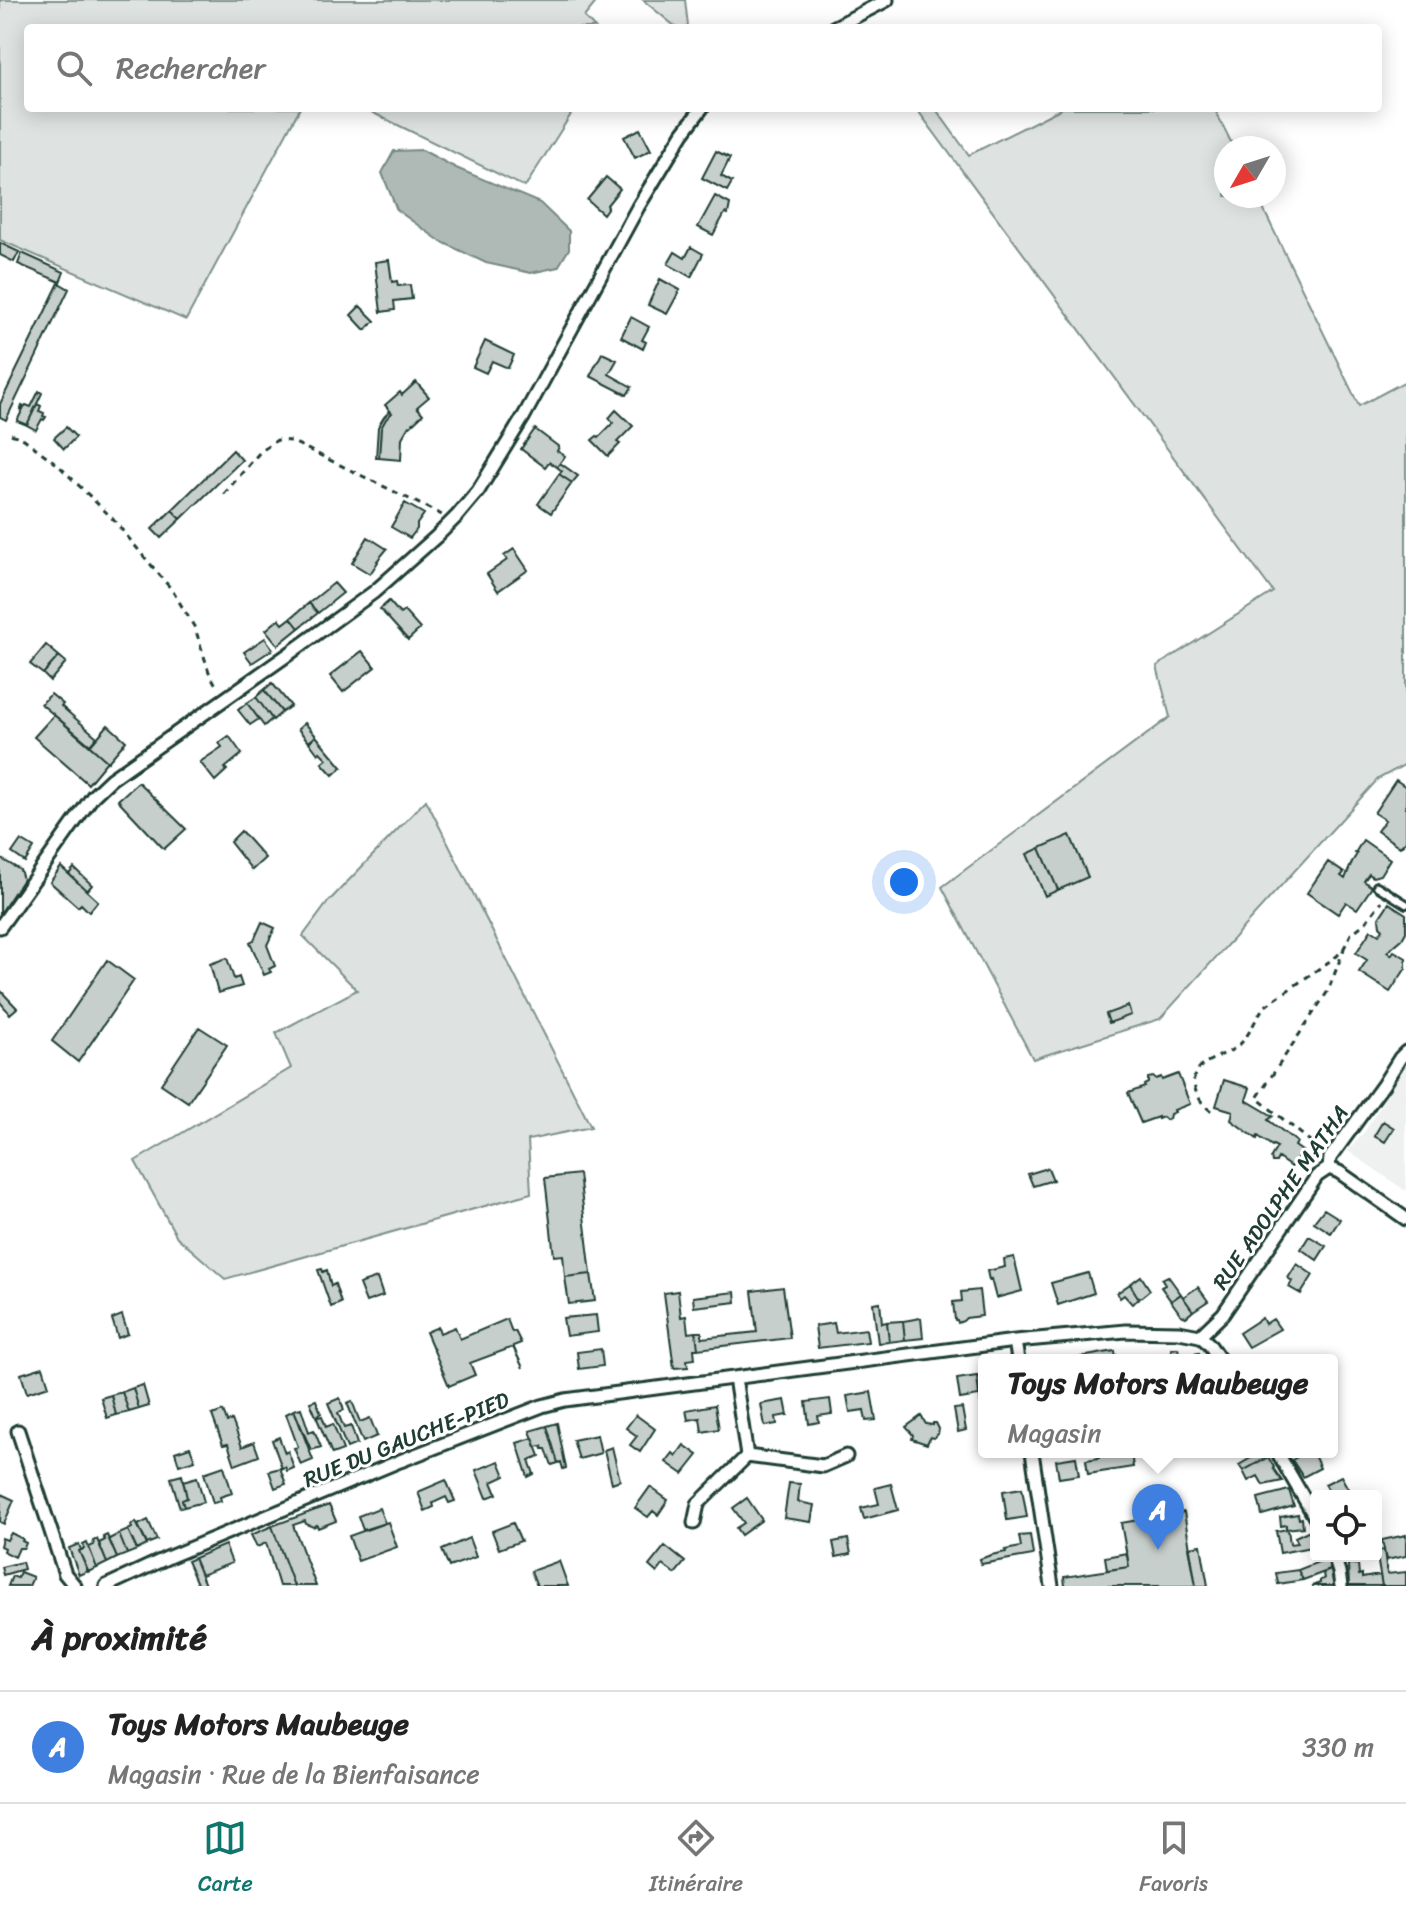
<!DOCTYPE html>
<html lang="fr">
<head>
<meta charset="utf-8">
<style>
	:root { --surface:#fff; --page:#f6f6f6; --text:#222; --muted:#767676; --line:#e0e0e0; --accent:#0f766e }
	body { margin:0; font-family:Sriracha,sans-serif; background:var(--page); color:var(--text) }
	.controls { position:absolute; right:24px; bottom:24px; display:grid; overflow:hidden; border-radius:8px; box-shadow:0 4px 20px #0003 }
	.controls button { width:72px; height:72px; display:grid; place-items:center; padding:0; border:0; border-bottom:2px solid var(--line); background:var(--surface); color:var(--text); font:40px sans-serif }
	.compass { position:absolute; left:1214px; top:136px; width:72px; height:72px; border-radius:50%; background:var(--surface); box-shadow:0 4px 20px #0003; rotate:231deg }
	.you { position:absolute; left:904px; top:882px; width:28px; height:28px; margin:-20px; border:6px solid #fff; border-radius:50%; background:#1a73e8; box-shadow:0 0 0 12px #1a73e833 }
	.badge { display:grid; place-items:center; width:52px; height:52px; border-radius:50%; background:var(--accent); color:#fff; font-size:26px; font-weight:700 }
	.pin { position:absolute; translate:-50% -66px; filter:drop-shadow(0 2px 4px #0008) }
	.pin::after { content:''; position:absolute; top:42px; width:28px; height:24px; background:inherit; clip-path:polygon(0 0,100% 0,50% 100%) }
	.popup { position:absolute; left:978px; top:1354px; width:360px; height:104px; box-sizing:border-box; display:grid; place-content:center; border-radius:8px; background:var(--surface); filter:drop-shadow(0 2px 6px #0005); font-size:26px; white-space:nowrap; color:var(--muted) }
	.popup b { font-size:30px; color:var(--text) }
	.popup::after { content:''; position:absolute; left:50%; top:100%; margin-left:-16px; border:16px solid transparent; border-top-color:var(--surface) }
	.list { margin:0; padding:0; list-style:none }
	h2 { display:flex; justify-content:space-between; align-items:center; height:104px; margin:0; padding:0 32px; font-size:34px }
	h2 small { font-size:26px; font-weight:400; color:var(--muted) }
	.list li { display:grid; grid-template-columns:52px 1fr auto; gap:24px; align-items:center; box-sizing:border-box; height:112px; padding:0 32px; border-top:2px solid var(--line) }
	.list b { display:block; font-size:30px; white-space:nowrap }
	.list p { margin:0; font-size:26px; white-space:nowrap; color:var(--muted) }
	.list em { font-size:26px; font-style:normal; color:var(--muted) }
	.icon { flex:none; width:44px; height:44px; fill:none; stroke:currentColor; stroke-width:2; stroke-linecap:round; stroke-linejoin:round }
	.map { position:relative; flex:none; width:1406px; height:1586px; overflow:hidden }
	.search { position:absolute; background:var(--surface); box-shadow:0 4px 20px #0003; left:24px; right:24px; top:24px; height:88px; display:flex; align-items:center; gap:20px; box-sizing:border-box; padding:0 28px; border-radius:8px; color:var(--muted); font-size:30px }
	.sheet { height:216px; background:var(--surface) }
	nav { display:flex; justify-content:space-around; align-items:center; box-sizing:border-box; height:112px; border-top:2px solid var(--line); background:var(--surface); font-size:22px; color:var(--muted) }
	nav a { display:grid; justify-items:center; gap:4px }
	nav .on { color:var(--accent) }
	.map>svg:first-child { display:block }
	.built { fill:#eef1f0 }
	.green { fill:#dee3e2; stroke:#7e908b; stroke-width:2 }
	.water { fill:#afbab7; stroke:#758883; stroke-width:2 }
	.building { fill:#c7cfcc; stroke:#1f3d34; stroke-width:2 }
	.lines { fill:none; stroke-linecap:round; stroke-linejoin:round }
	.service-casing { stroke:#1f3d34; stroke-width:12 }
	.minor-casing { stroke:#1f3d34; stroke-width:17 }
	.path { stroke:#1f3d34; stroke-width:3; stroke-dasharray:6 6; stroke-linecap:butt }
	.service { stroke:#fff; stroke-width:6 }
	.minor { stroke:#fff; stroke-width:11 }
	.labels { text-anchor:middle; stroke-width:6; stroke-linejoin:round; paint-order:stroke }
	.street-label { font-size:22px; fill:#1f3d34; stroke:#fff }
</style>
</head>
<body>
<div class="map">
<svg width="1406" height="1586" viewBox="0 0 1406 1586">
	<rect width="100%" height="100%" fill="#fff"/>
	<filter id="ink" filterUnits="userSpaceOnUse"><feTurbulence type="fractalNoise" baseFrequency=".0125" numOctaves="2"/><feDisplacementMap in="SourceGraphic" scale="16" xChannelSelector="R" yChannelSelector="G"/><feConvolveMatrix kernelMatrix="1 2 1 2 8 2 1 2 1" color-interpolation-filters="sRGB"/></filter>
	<g filter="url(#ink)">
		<path class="built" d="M1406,1064V1191L1348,1151L1365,1131Z"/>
		<path class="green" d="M0,0H598L584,17L595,28H28V108H300L186,320L0,240Z
			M643,0H685L688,26L685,28H677Z
			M363,108H575L525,187Z
			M916,108H935L969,155L1062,108H1214L1234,148H1226V196H1257L1359,406L1406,381V764L1378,779L1160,1019L1033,1059L942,887L1170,717L1157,666L1273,592Z
			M426,800L591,1127L528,1140L531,1193L225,1279L177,1237L135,1161L291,1068L276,1033L357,990L303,936L328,902Z"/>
		<path class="water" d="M422,150L456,168L540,203L569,231V249L558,267L531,273L486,263L440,241L397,210L382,173L394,151Z"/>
		<path class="building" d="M640,129L651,150L635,158L624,137Z
			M716,151L730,158L721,176L732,182L727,191L702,178Z
			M606,177L620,189L607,205L608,207L603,214L587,200Z
			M715,196L730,204L728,214L725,213L713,235L698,227Z
			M0,243L19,252L14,262L0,255Z
			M691,247L703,254L691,277L668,264L675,252L685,258Z
			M22,253L64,272L60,282L18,264Z
			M389,260L392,282L397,281L398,286L410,285L412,299L394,301L395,310L381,312L375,262Z
			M660,279L680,290L667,314L648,305Z
			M59,283L69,289L6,420L0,417V404Z
			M360,306L375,321L365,330L351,315Z
			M631,317L649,327L642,340L646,342L643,349L621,337Z
			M485,341L514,355L508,368L492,361L486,373L473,367Z
			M602,353L617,360L609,374L632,387L627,395L590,376Z
			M416,382L429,397L417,407L423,414L407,429L402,438L401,460L379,458L381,428L386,419L392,413L385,405L400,392L402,395Z
			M39,391L42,393L27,425L17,421L23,409H21L22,406L24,407L26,405L31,407Z
			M37,404L41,406L39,411L44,413L43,416L46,417L44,420L42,419L36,430L27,425Z
			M616,410L633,426L617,442L620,444L608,456L592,440L597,436L599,437L613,423L609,418Z
			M390,411L392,413L386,419L381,428L379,458H376L378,427L384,417Z
			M66,427L76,437L64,449L54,438Z
			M535,429L559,447L557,451L565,456L557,467L549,462L545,467L521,449Z
			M233,450L242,460L181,519L172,510Z
			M560,463L578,476L572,483L559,474L562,471L557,467Z
			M559,474L572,483L551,513L538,504Z
			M405,503L424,514L417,524V529L410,538L391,527Z
			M172,510L181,519L161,538L152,529Z
			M368,537L387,549L377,561L378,562L370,574L352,563Z
			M514,549L528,570L498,591L487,574L507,560L504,556Z
			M334,583L343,593L318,613L309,603Z
			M389,601L400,614L404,611L420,629L408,640L380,609Z
			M309,603L318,613L299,628L291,618Z
			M291,618L299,628L278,645L266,630L279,619L283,624Z
			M265,638L273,649L252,663L244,652Z
			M46,645L59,656L43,674L30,664Z
			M362,651L375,667L343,692L330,676Z
			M59,656L66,662L50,681L43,674Z
			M272,683L291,706L282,712L264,690Z
			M264,690L282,712L273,720L256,697Z
			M51,694L63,704L61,706L97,737L90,745L41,704Z
			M256,697L272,719L264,726L247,703Z
			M247,703L259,719L250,725L238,710Z
			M54,715L107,761L88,784L34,737Z
			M305,723L316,736L309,742L298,729Z
			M108,725L126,741L108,762L90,746Z
			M229,736L242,754L225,768L227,770L215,781L200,762L222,747L219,743Z
			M316,736L342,767L333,775L322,763L327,759L320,752L318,754L309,742Z
			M1396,780L1406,787V841L1400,847L1377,831L1385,820L1374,813Z
			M138,782L186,829L164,849L118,800Z
			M241,831L265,858L252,870L230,842Z
			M1070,835L1088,877L1058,890L1040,848Z
			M21,840L34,848L25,862L12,853Z
			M1363,840L1390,859L1380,875L1373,877L1369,874L1364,881L1372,887L1357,909L1346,902L1338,914L1307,893L1328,862L1344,873L1341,876L1345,879L1352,862L1357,854L1355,853Z
			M1040,848L1058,890L1045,896L1027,854Z
			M0,858L20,870L23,879L0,914Z
			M61,867L98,901L89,912L81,904L78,907L50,882Z
			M74,868L92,885L87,891L69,874Z
			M1389,903L1406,914V932L1402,939L1387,952L1391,955L1394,951L1406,958V968L1390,992L1359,972L1367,960L1356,953L1371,930L1379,935L1383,929L1380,926L1379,918Z
			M262,922L275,928L267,945L275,966L269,969L271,972L264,975L250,942L254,940Z
			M227,958L234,979L239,977L242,986L218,993L210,964Z
			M107,960L134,980L78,1062L52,1041Z
			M0,990L17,1008L10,1014L0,1002Z
			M1128,1006L1131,1015L1109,1023L1106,1014Z
			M199,1027L227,1045L188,1102L161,1084Z
			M1178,1074L1190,1104L1174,1110L1175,1112L1170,1114L1169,1119L1166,1120L1163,1117L1158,1119V1117L1141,1123L1128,1093L1145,1087L1144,1085L1148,1083V1078L1153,1077L1156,1079L1161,1077L1162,1080Z
			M1224,1080L1250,1088L1246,1100L1273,1116L1268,1120L1297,1142L1295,1146L1302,1151L1291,1167L1278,1158L1276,1162H1272L1271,1157L1277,1147L1273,1145L1272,1146L1258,1136L1257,1139L1231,1120L1233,1111L1216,1106Z
			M1383,1121L1394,1128L1385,1142L1374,1136Z
			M1048,1168L1053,1180L1033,1186L1028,1174Z
			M579,1174L591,1274L565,1277L563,1255L554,1256L545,1178Z
			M1324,1209L1340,1219L1331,1233L1314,1222Z
			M1309,1236L1326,1246L1317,1260L1301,1249Z
			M1014,1257L1022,1291L996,1298L991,1279L989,1280L987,1271L1005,1267L1004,1259Z
			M1297,1264L1313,1275L1301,1294L1289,1287L1292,1281L1288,1278Z
			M322,1269L323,1272L327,1270L331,1286L335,1284L341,1303L331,1307L318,1270Z
			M1088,1273L1094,1293L1058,1305L1051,1283Z
			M591,1274L595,1301L569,1304L565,1277Z
			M1141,1276L1150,1290L1139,1299L1130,1284Z
			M1168,1276L1181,1294L1171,1301L1161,1287L1165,1285L1162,1279Z
			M377,1278L383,1296L366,1302L359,1284Z
			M1130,1284L1139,1299L1132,1304L1124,1295L1120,1298L1117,1293Z
			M783,1287L790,1338L698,1349L696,1332H702V1338L757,1332L752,1291Z
			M1198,1287L1208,1301L1193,1311L1183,1297Z
			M979,1290L982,1316L966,1318L963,1321L958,1323L957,1320H955L953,1302L962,1301L961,1292Z
			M678,1291L681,1317L686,1316L688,1333L696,1332L698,1349H694L695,1359L687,1360L688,1367L674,1368L664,1293Z
			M735,1292L736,1302L694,1307L693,1297Z
			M1181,1294L1193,1311L1186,1317L1181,1315L1171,1301Z
			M880,1302L882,1323L887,1322L889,1342L878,1343L873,1303Z
			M122,1315L128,1334L118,1338L112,1319Z
			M596,1315L598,1332L566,1336L563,1318Z
			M921,1318L923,1338L905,1340L903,1321Z
			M1262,1318L1265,1324L1273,1319L1280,1329L1248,1347L1239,1333Z
			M507,1319L512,1332L515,1331L521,1343L513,1346L523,1368L513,1347L470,1363L475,1375L449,1386L426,1332L438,1327L440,1333L455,1327L460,1339Z
			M901,1321H903L905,1340L889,1342L887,1322Z
			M834,1323L836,1333L866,1329L868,1342L818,1348L815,1326Z
			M1178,1348L1180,1357L1199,1353L1200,1360H1173L1171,1349Z
			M601,1349L603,1366L579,1369L577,1352Z
			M1115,1351L1116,1360H1082L1081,1357Z
			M43,1367L49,1386L27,1393L21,1374Z
			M984,1375V1413H982L977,1376Z
			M977,1376L979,1396L960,1399L957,1379Z
			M143,1385L149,1406L139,1409L133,1388Z
			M133,1388L139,1409L129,1412L122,1392Z
			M122,1392L129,1412L116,1415L111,1395Z
			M871,1392L876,1420L866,1421L864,1410L850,1412L847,1396Z
			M111,1395L116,1415L107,1418L101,1398Z
			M340,1398L344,1410L338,1413L344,1428L351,1426L357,1444L347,1448L328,1403Z
			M830,1399L832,1414L818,1416L819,1422L809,1424L806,1402Z
			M316,1400L321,1413L318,1415V1417L322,1416L326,1427L333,1424L343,1450L332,1454L310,1402Z
			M785,1400L788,1415L776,1417L777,1424L765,1426L761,1404Z
			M352,1401L360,1422L370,1418L377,1436L363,1442L347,1403Z
			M715,1405L719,1429L702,1432L700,1418L688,1420L686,1410Z
			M301,1408L309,1432L314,1430L321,1447L311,1450L294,1410Z
			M962,1408L966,1430L958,1432L954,1409Z
			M294,1410L313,1460L301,1465L294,1448L298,1447L286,1414Z
			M223,1411L227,1422L232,1420L242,1447L254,1442L259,1456L235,1465L228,1444L223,1445L212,1415Z
			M636,1415L655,1429L640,1452L630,1445L637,1436L626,1428Z
			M921,1416L926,1424L933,1425V1423H936L939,1429L938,1434L934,1438L930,1437L927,1444L912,1439L913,1435L906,1427Z
			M557,1423L566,1468L563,1469L561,1462L558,1463L547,1426Z
			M547,1426L558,1463L552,1465L546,1449H543L542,1446L536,1447L530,1431Z
			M597,1435L601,1453L579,1459L573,1440Z
			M279,1437L285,1453L288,1451L294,1468L287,1471L285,1467L282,1468L272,1440Z
			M533,1438L540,1456L529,1460L534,1474L528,1477L517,1443Z
			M684,1445L698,1455L683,1474L666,1462L673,1453L676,1456Z
			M190,1447L195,1460L179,1465L175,1452Z
			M612,1447L620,1480L612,1483L604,1450Z
			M1108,1452H1131L1133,1467L1088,1474L1086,1460L1099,1458L1098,1453Z
			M1261,1452H1266L1268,1457L1243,1471L1239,1465Z
			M1306,1452H1318L1314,1455L1320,1468L1303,1477L1292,1460Z
			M1076,1457L1079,1475L1059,1478L1056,1460Z
			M1268,1457L1274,1467L1273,1468L1282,1481L1263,1485L1258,1476L1248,1481L1243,1471Z
			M499,1461L505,1476L492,1482L497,1494L487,1498L476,1470Z
			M224,1466L232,1493L220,1497L221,1501L213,1503L204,1473Z
			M280,1468L286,1484L275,1488L269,1471Z
			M182,1475L187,1498L182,1500L184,1507L180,1508L171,1478Z
			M1341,1476L1352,1496H1332L1325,1484Z
			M197,1477L204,1502L184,1507L182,1500L187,1498L183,1481Z
			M446,1480L455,1501L449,1503L446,1497L433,1503L434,1507L425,1511L418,1492Z
			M789,1483L800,1484L798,1502L814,1505L811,1522L784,1518Z
			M891,1484L898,1510L864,1519L861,1508L879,1504L875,1488Z
			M650,1487L668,1500L658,1515L653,1511L648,1517L635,1508Z
			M1022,1488L1027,1517L1007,1520L1003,1491Z
			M1289,1490L1294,1506L1262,1515L1258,1498Z
			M1,1494L14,1500L4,1524L0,1522Z
			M747,1498L762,1520L741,1535L736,1528L744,1523L733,1508Z
			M329,1505L336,1521L318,1528L317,1525L313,1527L306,1524L305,1521L293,1525L316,1586H294L272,1526Z
			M379,1508L385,1523L363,1530L358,1516Z
			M1184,1512L1196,1586H1065L1064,1577L1129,1567L1121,1523Z
			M1298,1514L1299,1519L1302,1518L1303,1527L1286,1529V1525L1281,1526L1280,1517Z
			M148,1520L157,1540L147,1544L138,1525Z
			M136,1522L147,1545L137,1550L128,1530L132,1528L131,1525Z
			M388,1522L397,1547L358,1561L349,1536Z
			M513,1523L521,1541L499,1549L492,1531Z
			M272,1526L294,1586H279L266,1543L257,1547L251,1535Z
			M1316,1527V1546L1280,1553L1276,1531L1288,1529L1290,1544L1298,1543L1295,1537Z
			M128,1530L137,1550L127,1554L119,1534Z
			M11,1533L23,1539L22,1541L26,1543L24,1548H19L15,1557L3,1551L4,1548L0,1546L2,1538L7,1540Z
			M119,1534L127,1554L117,1558L109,1539Z
			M107,1535L117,1558L107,1563L99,1543L105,1540L103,1537Z
			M1030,1535L1033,1555L981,1564L980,1559L991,1555L1006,1552L1005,1550L1021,1547L1019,1536Z
			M1406,1535V1556L1386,1560L1382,1540Z
			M469,1538L476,1557L449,1567L442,1550Z
			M97,1539L107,1563L97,1568L89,1547L94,1545L93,1541Z
			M848,1539L851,1554L836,1557L833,1542Z
			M87,1543L97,1568L88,1572L79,1551L84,1549L83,1545Z
			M79,1544L81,1550L79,1551L88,1571L79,1575L69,1548Z
			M225,1545L232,1563L201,1575L194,1558Z
			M1201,1545L1208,1586H1196L1189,1547Z
			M665,1546L685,1562L675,1574L663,1565L657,1573L649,1566Z
			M1384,1550L1387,1574L1406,1572V1586H1382L1376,1551Z
			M1127,1553L1129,1567L1107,1570L1105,1557Z
			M1319,1556L1328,1558L1333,1569L1303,1580L1298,1570L1321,1561Z
			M194,1558L205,1585L202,1586H198L187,1561Z
			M559,1561L568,1586H537L531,1571Z
			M22,1562L24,1569L3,1575L1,1567Z
			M1358,1564L1359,1575L1362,1574V1578L1380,1575L1382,1586H1349L1348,1565Z
			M1298,1570L1303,1580L1278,1584L1276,1573Z
			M1331,1570L1334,1586H1312L1320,1583V1580L1324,1579L1323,1573Z
			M20,1572L33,1577L29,1586H8L12,1576L17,1578Z"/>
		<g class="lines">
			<defs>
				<path id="service" d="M1377,886L1406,904"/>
				<path id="minor" d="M833,28L887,0
					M0,927L93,796L111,779L286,656L374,592L437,536L457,516L478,491L524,416L638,207L683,133L702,108
					M1329,1168L1339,1172L1406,1219
					M1015,1341L1018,1360
					M1220,1360L1209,1344L1200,1336L1223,1314L1317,1176L1329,1168L1330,1158L1383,1085L1400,1058L1406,1052
					M735,1378L747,1456
					M18,1431L65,1574L75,1586
					M1032,1452L1052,1586
					M1277,1452L1316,1519
					M694,1523L698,1504L747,1456L823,1466L846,1456
					M1334,1556L1339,1572L1341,1586
					M106,1586L169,1557L400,1461L542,1406L565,1400L1015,1341L1126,1331L1179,1332L1200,1336"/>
			</defs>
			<use href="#service" class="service-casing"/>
			<use href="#minor" class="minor-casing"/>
			<path class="path" d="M11,434L24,439L57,464L111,517L172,590L195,628L209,672L218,689
				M224,494L260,452L277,440L291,441L442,515
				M1211,1111C1202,1104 1196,1096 1194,1084C1190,1061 1226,1057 1239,1045C1250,1035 1255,1019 1264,1007L1337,956L1344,948L1351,934L1365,923L1382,901
				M1321,1150L1257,1098L1328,991L1344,949"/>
			<use href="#service" class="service"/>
			<use href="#minor" class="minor"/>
		</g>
	</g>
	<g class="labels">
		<g class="street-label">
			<text transform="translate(1280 1197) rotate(-55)" y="8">RUE ADOLPHE MATHA</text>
			<text transform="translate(406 1439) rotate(-22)" y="8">RUE DU GAUCHE-PIED</text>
		</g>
	</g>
</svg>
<div class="controls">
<button><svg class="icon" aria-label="locate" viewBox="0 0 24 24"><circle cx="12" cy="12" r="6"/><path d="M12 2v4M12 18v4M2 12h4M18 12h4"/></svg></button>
</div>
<svg class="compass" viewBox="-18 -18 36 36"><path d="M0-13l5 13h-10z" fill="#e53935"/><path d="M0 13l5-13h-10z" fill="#767676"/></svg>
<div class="you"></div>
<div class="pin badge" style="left:1158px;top:1550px;background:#3f7fe0">A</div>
<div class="popup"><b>Toys Motors Maubeuge</b>Magasin</div>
<div class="search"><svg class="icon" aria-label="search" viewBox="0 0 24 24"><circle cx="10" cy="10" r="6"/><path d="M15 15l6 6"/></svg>Rechercher</div>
</div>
<section class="sheet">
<h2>À proximité<small></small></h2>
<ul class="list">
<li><span class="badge" style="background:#3f7fe0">A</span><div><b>Toys Motors Maubeuge</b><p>Magasin · Rue de la Bienfaisance</p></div><em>330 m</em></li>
</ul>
</section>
<nav>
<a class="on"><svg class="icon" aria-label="map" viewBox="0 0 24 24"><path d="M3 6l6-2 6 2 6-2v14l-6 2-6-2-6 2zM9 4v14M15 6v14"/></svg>Carte</a>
<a><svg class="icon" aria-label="directions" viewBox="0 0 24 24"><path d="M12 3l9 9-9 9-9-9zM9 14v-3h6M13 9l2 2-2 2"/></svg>Itinéraire</a>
<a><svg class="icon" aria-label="saved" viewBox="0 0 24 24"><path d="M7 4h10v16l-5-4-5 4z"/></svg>Favoris</a>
</nav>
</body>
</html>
